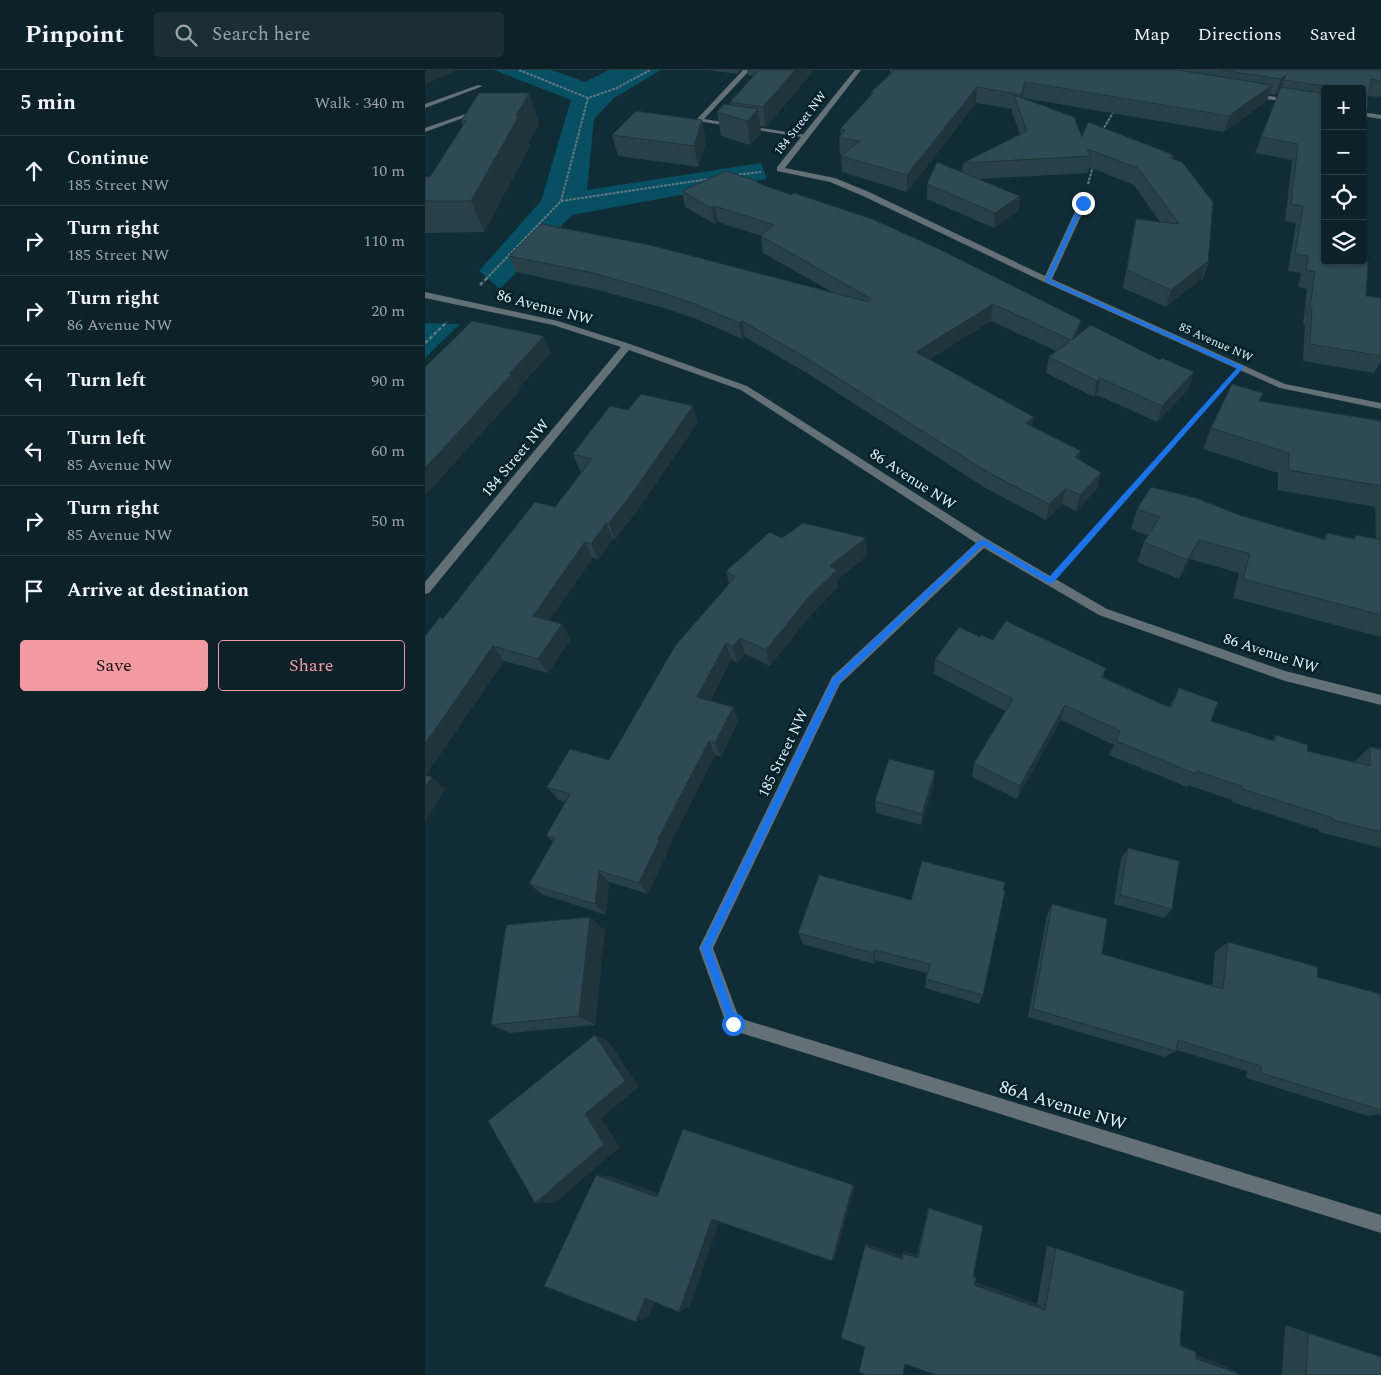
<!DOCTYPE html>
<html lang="en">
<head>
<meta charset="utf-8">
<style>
	:root { --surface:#0c2128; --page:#1a2e34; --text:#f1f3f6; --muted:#9aa3a8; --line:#2c3e45; --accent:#f49aa3 }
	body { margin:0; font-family:Spectral,serif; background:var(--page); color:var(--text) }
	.controls { position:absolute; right:15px; top:15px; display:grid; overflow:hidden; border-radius:5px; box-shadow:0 1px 4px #0004 }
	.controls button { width:45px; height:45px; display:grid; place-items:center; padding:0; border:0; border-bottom:1px solid var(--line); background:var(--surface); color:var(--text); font:25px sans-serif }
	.stop { position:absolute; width:15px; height:15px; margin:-11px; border:4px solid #1a73e8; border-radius:50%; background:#fff }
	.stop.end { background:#1a73e8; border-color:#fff; box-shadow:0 1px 5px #0008 }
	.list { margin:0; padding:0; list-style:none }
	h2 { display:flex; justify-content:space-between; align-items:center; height:65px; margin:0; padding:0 20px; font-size:21px }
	h2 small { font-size:16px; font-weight:400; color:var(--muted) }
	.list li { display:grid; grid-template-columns:32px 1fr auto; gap:15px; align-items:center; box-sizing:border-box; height:70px; padding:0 20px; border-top:1px solid var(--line) }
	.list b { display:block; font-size:19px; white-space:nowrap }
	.list p { margin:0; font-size:16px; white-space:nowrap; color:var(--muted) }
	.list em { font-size:16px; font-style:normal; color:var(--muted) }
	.actions { display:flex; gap:10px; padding:15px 20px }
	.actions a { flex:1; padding:11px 0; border:1px solid var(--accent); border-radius:5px; text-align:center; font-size:18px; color:var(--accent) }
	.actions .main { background:var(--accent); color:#111 }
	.icon { flex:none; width:28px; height:28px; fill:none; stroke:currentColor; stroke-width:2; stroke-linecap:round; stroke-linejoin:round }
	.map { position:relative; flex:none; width:956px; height:1305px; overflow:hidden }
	header { display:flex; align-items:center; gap:30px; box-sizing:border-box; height:70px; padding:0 25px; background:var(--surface); border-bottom:1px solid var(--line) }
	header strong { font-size:24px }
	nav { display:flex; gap:28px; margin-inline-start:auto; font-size:18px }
	.search { width:350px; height:45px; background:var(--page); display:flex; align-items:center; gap:12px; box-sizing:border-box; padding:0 18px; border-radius:5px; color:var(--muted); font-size:19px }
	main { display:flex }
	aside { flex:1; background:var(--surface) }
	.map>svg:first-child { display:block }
	.green { fill:#074f63 }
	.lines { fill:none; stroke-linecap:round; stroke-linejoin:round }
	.path-far2 { stroke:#607880; stroke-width:2; stroke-dasharray:3 1; stroke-linecap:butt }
	.path-far1 { stroke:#607880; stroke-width:2.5; stroke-dasharray:4 2; stroke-linecap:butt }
	.path { stroke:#607880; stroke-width:3; stroke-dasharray:5 2.5; stroke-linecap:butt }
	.service { fill:#637075; fill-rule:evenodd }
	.minor { fill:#637075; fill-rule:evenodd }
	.tertiary { fill:#637075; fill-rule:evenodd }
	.wall { fill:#284048 }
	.shaded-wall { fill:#20343b }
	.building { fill:#2e4a54; stroke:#20343b }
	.route { fill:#1a73e8 }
	.labels { text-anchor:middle; stroke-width:5; stroke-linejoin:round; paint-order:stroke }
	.far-street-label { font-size:12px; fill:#e0f0f6; stroke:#05222b }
	.street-label { font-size:15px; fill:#e0f0f6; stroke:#05222b }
	.near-street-label { font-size:18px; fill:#e0f0f6; stroke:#05222b }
</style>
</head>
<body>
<header>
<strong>Pinpoint</strong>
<div class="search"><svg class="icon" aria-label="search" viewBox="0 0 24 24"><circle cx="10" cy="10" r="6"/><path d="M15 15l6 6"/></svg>Search here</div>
<nav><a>Map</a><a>Directions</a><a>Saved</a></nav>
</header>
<main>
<aside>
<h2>5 min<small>Walk · 340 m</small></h2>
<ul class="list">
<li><svg class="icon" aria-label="ahead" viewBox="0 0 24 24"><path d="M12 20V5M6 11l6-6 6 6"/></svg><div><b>Continue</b><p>185 Street NW</p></div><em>10 m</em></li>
<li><svg class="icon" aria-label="right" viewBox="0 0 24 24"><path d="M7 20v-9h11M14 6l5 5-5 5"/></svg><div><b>Turn right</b><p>185 Street NW</p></div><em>110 m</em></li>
<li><svg class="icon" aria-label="right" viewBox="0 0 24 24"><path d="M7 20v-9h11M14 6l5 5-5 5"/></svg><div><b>Turn right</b><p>86 Avenue NW</p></div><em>20 m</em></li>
<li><svg class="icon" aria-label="left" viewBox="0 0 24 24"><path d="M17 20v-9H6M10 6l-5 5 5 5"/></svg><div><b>Turn left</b></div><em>90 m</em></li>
<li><svg class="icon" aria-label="left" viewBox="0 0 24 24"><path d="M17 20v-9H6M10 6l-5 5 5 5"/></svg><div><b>Turn left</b><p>85 Avenue NW</p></div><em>60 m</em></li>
<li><svg class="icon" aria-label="right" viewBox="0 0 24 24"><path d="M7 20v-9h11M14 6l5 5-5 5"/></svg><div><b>Turn right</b><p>85 Avenue NW</p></div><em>50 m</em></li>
<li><svg class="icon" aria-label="arrive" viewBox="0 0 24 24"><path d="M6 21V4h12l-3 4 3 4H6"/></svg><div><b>Arrive at destination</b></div></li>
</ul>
<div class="actions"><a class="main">Save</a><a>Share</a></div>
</aside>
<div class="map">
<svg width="956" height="1305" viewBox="0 0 956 1305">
	<rect width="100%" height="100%" fill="#102c35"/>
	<path class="green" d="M69,0H127L160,12L184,0H236L189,28L169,49L162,120L336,93L342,109L147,145L75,219L54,201L116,131L146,30Z
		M0,253L35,254L0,288Z"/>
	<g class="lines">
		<path class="path-far2" d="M94,0L163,28
			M677,61L689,41
			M310,105L336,102
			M663,114L668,96
			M136,131L284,109
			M61,209L136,131L163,28L192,18L225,0"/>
		<path class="path-far1" d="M55,215L62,208
			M0,273L22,252
			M652,482L801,314"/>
		<path class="path" d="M641,494L653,481"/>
		<path class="service" d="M318,0H325L279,49L381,65L383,66V68L272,51V49Z
			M53,15L58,16L0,38V34Z
			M52,40L57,41L0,62V58Z"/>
		<path class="minor" d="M430,0H436L360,98L410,108L444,122L620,206L654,133L661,131L662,133L627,209L860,314L956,333V339L855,318L619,212L438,126L405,112L352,101V97Z
			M0,222L133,251L205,274L322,316L562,469L682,539L860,601L956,625V635L860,611L674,545L559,478L415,614L288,878L314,948L956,1145V1163L303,959L274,878L407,607L551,473L316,320L204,280L4,523L0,524V512L196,277L128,255L0,228Z"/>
		<path class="tertiary" d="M826,23L900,35V39L824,26V24Z
			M937,42L956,45V49L937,46Z"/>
	</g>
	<path class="wall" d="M284,0H315L312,4Z
		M322,0H389L341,57L335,56L336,63L325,75L296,66L292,42L306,35L305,32L329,6L323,5Z
		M465,0H956V27L943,26L942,28L937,19H900V191H938L941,226L956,286V291L949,303L878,291L880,255H878L882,219L873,217L876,203L863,201L871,153L860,151L867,90L830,83L836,67L854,23L850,25L844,24L842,31L799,62L598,28V29L657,67L749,85L748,89L783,194L777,211L776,209L741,237L698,218L707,166L711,149L735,152L709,115L664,97L663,103L554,109L594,140L569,158L502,129V114L537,102L538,93L595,64L587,42V39L551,33L482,122L417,102L416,86L418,85L415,84L414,68L416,66L415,59L446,25V22L465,4Z
		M104,23L114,53L104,72L105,76L59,162L0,163V107H5L38,55L36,51Z
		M277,50L281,72L273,97L193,86L187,65Z
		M338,115L653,265L764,319L732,352L672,325L669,327L621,303L624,287L631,281L566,251L505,289L607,357L654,389L676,403L672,419L651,441L637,434L621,450L562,419L380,302L320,267L317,269L274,250L239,238L173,220L91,202L84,186L407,222L338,183L336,166L293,152L290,154L260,137L257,121Z
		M834,331L956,351V567L808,528L814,503L765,489L754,509L712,492L719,472L724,466L706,459L712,439L817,446L898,469L902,463L928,469L931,465L951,469L950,437L853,420V403L778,379L786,358Z
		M203,340L273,352L212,441L190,469H188L173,490L168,488L124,550L146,569L123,603L79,591L1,705L20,719L0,751V566L130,437L158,401H155L148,384Z
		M357,468H441L442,486L413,509V517L385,546L345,596L320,584L312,593L306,589L285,631L308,637L313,652L296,687L290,685L242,780L243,781L223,824L184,812L181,845L117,824L104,814L128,772L121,766L140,732L134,730L122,717L184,690L304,514L301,501Z
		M555,567L681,598L678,607L744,637L754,618L786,651L847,670L851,665L882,681L930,692V691L945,677L956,679V778L894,762V760L807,732V730L763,715L762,717L684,685L689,675L636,650L592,729L547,707L549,693L580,641L509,604L510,589Z
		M509,713L496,755L451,743L450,731Z
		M703,778L747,839L739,848L689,834L696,788Z
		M394,805L558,925L554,934L500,918L502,903L450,890L449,894L378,874L373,863Z
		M627,834L677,884L787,916L790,882L803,872L892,907L956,924V1044L943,1046L821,1008L822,1001L751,980V981L740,987L603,947L622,845Z
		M180,860L170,955L85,963L66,955Z
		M503,1138L558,1156L549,1205L551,1208L550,1212L612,1234L622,1176L759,1221L755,1274L771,1285L796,1294L815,1304L440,1277V1176L442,1174L477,1186L479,1181L492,1185Z
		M860,1255L956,1287V1305H857Z"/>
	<path class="shaded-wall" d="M0,0H32L0,15Z
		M370,0H389L341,57L338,37Z
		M861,5L855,22L850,25L856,9Z
		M600,12L598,28L595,41L596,25Z
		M847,15L842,31L799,62L804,46Z
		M552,17L551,33L482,122V105Z
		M104,23L114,53L104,72L105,76L59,162L46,131L91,46Z
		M333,39L336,63L325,75L322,51Z
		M277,50L281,72L273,97L269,76Z
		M595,126L594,140L569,158L570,143Z
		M290,136L293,152L290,154L286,138Z
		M782,192L776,209L741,237L746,220Z
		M568,234L566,251L491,298V282Z
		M656,250L653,267L647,270Z
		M317,251L320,267L317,269L314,253Z
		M119,266L126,283L94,318L95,321L0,426V398L84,304Z
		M769,302L764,319L732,352L737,336Z
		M675,308L672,325L669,327L672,311Z
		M268,336L273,352L212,441L190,469L184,453Z
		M609,347L606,363L600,353Z
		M656,381L652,397L650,387Z
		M676,403L672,419L651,441L655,425Z
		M641,418L637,434L621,450L624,434Z
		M181,453L188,469L173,490L166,474Z
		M441,468L442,486L413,509V517L385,546L345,596L341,580L405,496Z
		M774,470L765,489L754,509L762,490Z
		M160,472L168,488L117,561L108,546Z
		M137,554L146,569L123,603L113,589Z
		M315,568L320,584L312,593L307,577Z
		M301,573L306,589L279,643L272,627Z
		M68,576L79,591L0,706V674Z
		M640,635L636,650L592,729L595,716Z
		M308,637L313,652L296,687L290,673Z
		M284,671L290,685L242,780L243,781L223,824L214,813L233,769Z
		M510,701L509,713L496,755L497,744Z
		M7,707L20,719L0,751V717Z
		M174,801L184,812L181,845L170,834Z
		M165,847L180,860L170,955L154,946Z
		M449,880L450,890L449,894L448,883Z
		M170,965L185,973L214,1017L176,1048L195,1077L130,1133H110L160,1044Z
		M171,1105L185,1106L243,1127H232Z
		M428,1115L430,1116L410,1188L407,1191Z
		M296,1148L265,1236L254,1242L287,1149Z
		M442,1174L477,1186V1189L440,1176Z
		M479,1181L492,1185L493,1188L479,1184Z
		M545,1211L612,1234L620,1240L549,1215Z
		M232,1224L224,1246L211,1252L220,1228Z
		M755,1274L771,1282L755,1276Z
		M754,1280L796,1294L815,1304L771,1289Z"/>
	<path class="building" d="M334,0H370L338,37L305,32Z
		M470,0H753L847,15L804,46L600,12L596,25L552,17L482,105L416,86L435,71L414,68L420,60L415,59L449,22H446Z
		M796,0H956V11L946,9L944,24L942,26L943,32L937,78V19H907L906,17L859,10L861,5L856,9Z
		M856,17L900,24V191H937V91H939L938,191L943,192L941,226L956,228V286L885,274L887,238H885L890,202L881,200L883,186L870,184L878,136L866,134L873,74L836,67Z
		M54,23H104L91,46H94L46,131H0V107H5L41,51H36Z
		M589,25L649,47L657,67L663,52L749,85L745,88L757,92L788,132L783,194L782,192L746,220L702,200L711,149L754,154L713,98L662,79L666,86L538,93L602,61Z
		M299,34L333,39L322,51L292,42Z
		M211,41L277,50L269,76L187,65Z
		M512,92L595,126L570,143L502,114Z
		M301,101L326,109L338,115L367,125L369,123L447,149L512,178L656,250L647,270L666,255L735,290L737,288L769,302L737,336L675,308L672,311L624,287L646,270L568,234L491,282L609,347L600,353L656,381L650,387L676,403L655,425L641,418L624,434L564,403L378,286L317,251L314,253L270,234L235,222L168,203L84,186L116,154L225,175L444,232L446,229L336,166L349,155L290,136L286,138L257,121Z
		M47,251L119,266L84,304H87L0,398V297Z
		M807,314L838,323L834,331L956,351V416L863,400L864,383L786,358Z
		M216,324L268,336L206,425L184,453H181L166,474L160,472L108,546L137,554L113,589L68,576L0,674V566L15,547L18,549L110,432L130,437L167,389L148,384L185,336L203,340Z
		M726,417L771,428L817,446L901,470L902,463L930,469L931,465L956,470V545L818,509L825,484L774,470L762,490L719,472L735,447L712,439Z
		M378,453L441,468L405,496L412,500L382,529L341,580L315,568L307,577L301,573L272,627L308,637L290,673L284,671L233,769H235L214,813L174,801L170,834L104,814L130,768L121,766L145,724L122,717L145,679L184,690L250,576L310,507L301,501L345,462L357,468Z
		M581,551L681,598L676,607L746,638L754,618L793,632L786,651L849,671L851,665L883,675L882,681L945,696V677L956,679V762L908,750V748L817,719L818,717L772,701L771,704L691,671L695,661L640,635L595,716L549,693L588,629L510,589L534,557L555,567L556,565L568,570Z
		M464,689L510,701L497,744L450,731Z
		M0,705L7,707L0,717Z
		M703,778L754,791L747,839L695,825Z
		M497,791L580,812L578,820L580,821L558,925L501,909L505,894L449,880L448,883L373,863L394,805L486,830Z
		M627,834L682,849L677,884L798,919L803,872L893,897L892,907L956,924V1040L836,1003V996L753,970L751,981L608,939Z
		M165,847L154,946L66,955L81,855Z
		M170,965L200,1011L160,1044L179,1074L110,1133L63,1051Z
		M258,1059L428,1115L407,1191L287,1149L254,1242L220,1228L211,1252L119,1216L171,1105L232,1127Z
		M504,1138L558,1156L548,1207L551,1208L549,1215L620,1240L631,1178L759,1221L755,1276L771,1282V1289L815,1304V1305H511L480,1294L478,1305H442L434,1302L440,1277L416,1268L440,1176L477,1189L479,1184L493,1188Z
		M883,1263L956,1287V1305H881Z"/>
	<path class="route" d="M658,131L660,133L625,210L819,297L628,513H623L558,475L414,613L286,878L313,954L312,958H305L276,878L408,608L555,470H560L624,507L812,298L620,211L655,133Z"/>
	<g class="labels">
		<g class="far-street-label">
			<text transform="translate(375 53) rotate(-52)" y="4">184 Street NW</text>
			<text transform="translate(791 272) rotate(24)" y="4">85 Avenue NW</text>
		</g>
		<g class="street-label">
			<text transform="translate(120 237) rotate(15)" y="5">86 Avenue NW</text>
			<text transform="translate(90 388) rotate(-50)" y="5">184 Street NW</text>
			<text transform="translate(488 409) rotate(33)" y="5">86 Avenue NW</text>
			<text transform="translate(846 583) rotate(18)" y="5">86 Avenue NW</text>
			<text transform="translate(358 683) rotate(-64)" y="5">185 Street NW</text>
		</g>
		<g class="near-street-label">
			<text transform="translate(638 1035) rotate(17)" y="6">86A Avenue NW</text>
		</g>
	</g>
</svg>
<div class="controls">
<button>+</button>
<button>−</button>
<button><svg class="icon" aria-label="locate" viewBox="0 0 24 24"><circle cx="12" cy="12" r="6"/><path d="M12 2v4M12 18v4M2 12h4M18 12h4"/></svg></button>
<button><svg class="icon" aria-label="layers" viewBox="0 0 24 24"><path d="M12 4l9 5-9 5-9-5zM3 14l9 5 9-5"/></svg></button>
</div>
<div class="stop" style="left:308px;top:954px"></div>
<div class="stop end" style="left:658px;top:133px"></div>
</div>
</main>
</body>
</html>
